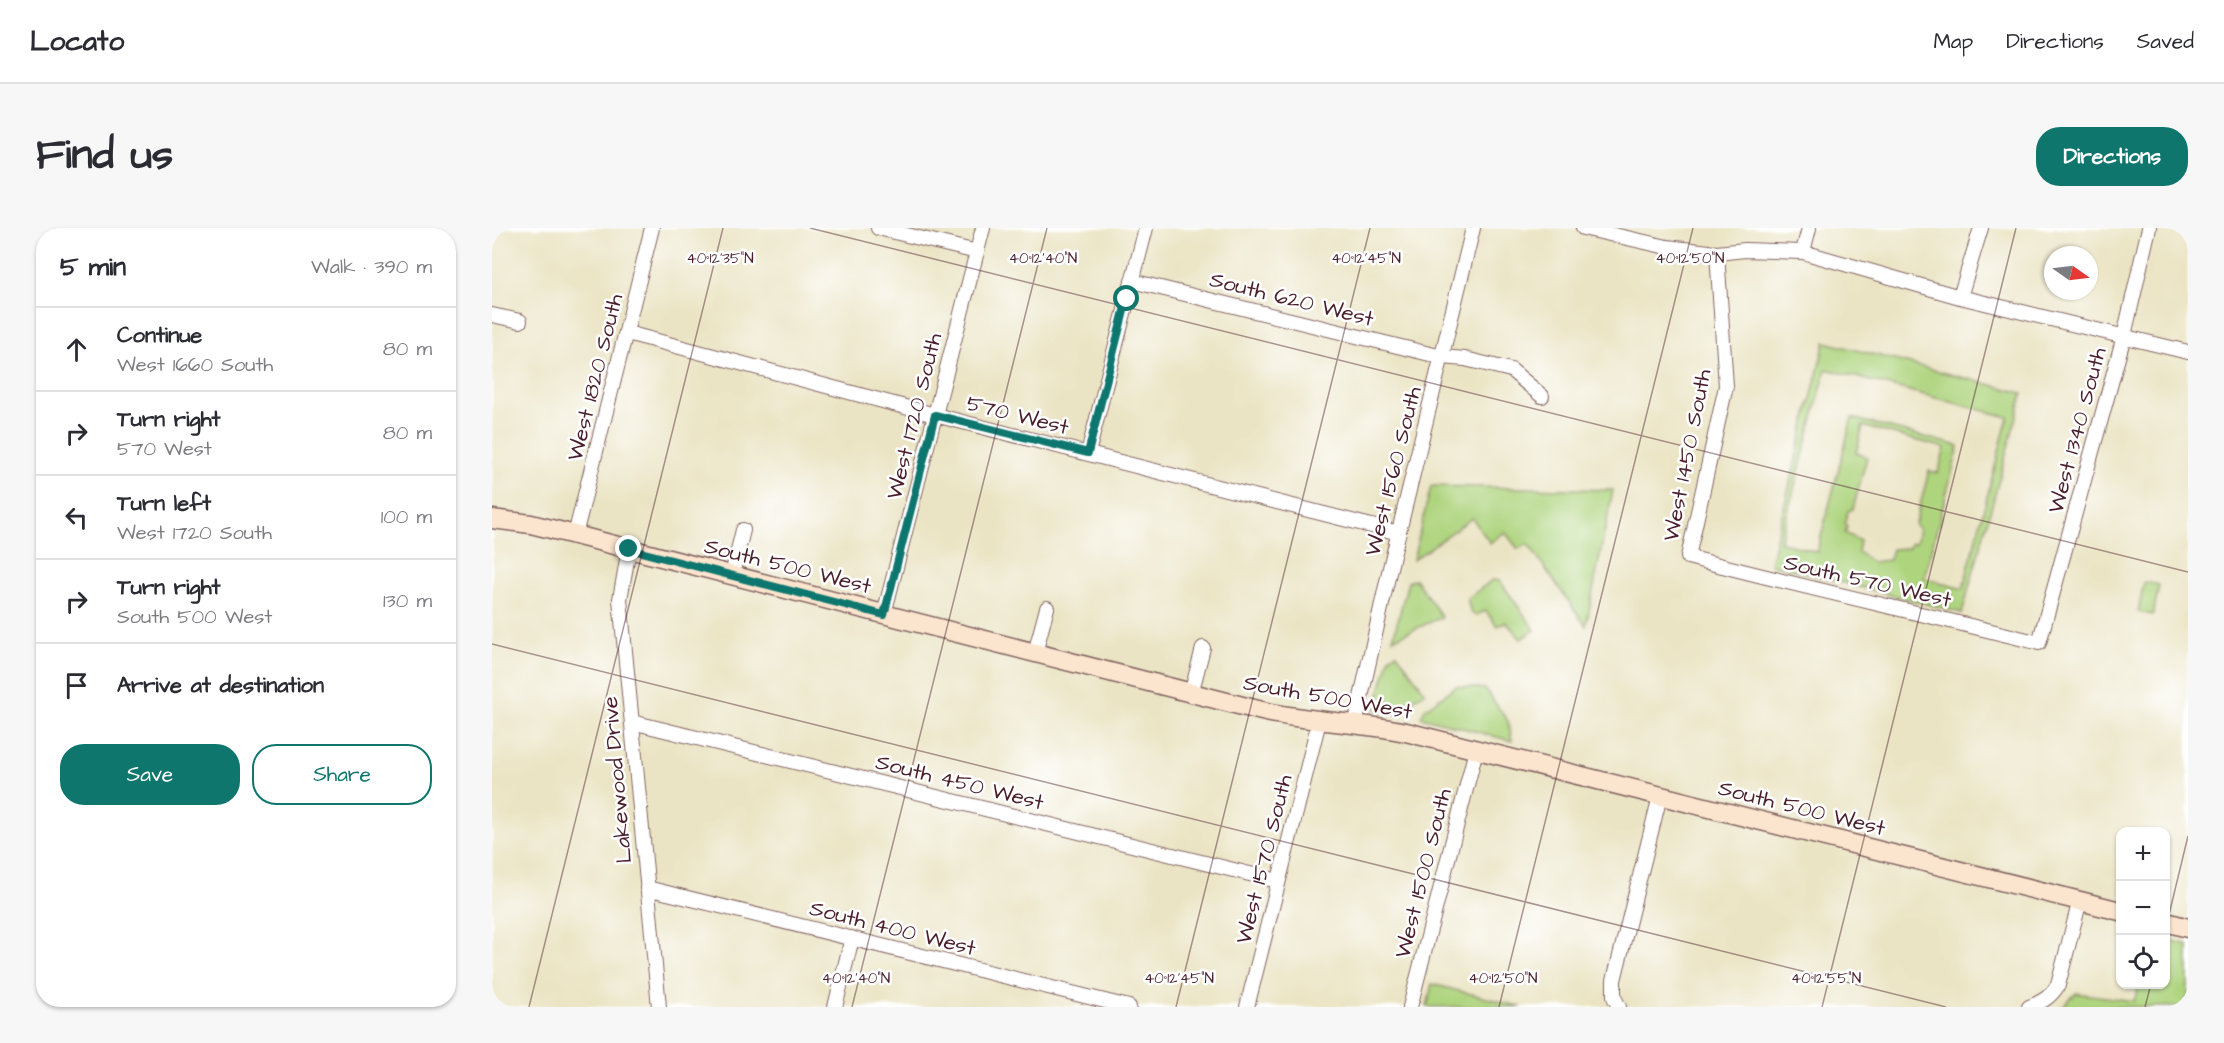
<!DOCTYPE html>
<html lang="en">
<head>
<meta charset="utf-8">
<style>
	:root { --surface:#fff; --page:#f7f7f7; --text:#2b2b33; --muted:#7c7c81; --line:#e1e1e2; --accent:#0f766e }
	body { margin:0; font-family:"Architects Daughter",sans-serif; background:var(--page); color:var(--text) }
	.controls { position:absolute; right:18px; bottom:18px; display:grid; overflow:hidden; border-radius:12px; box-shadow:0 2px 4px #0004 }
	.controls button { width:54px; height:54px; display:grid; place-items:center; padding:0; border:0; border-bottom:2px solid var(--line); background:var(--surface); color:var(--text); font:30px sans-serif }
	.compass { position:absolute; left:1552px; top:18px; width:54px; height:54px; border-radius:50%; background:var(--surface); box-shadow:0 2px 4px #0004; rotate:104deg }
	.stop { position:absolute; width:18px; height:18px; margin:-14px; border:4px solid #0f766e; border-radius:50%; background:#fff }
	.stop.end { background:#0f766e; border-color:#fff; box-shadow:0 2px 6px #0008 }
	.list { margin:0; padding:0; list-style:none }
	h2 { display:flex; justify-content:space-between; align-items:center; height:78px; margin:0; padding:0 24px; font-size:26px }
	h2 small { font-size:20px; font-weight:400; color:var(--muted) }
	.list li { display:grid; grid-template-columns:39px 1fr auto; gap:18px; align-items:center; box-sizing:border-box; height:84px; padding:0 24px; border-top:2px solid var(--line) }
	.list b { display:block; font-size:22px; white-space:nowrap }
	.list p { margin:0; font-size:20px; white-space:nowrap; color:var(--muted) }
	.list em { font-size:20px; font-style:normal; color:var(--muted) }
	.actions { display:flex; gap:12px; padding:18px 24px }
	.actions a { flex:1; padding:14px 0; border:2px solid var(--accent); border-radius:24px; text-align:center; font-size:21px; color:var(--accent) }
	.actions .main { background:var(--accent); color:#fff }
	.icon { flex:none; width:33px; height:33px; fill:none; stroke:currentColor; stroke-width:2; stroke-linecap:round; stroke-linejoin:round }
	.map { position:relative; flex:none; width:1696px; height:779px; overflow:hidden; border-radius:24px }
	header { display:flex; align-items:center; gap:36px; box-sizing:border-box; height:84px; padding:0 30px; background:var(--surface); border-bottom:2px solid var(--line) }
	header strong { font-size:28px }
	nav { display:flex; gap:33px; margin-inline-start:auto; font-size:21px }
	.intro { display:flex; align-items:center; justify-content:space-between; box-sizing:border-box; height:144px; padding:0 36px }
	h1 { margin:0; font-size:42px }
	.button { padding:15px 27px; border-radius:24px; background:var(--accent); color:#fff; font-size:21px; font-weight:700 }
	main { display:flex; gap:36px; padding:0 36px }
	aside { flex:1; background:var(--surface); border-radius:24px; box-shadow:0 2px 4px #0004 }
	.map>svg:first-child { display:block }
	.green { fill:#aed47e; stroke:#7c7a54; stroke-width:1.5; fill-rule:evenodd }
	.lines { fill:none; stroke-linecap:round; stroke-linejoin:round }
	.street-casing { stroke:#826461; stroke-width:16 }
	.secondary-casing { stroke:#826461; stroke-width:21 }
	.street { stroke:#fff; stroke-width:14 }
	.secondary { stroke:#fce5cf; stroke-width:18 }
	.route { stroke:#0f766e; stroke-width:8 }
	.ticks { fill:none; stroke:#4a1f2b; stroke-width:1.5; stroke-opacity:0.45 }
	.labels { text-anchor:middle; stroke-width:5; stroke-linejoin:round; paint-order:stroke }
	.street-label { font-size:22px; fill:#4a1f2b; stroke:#fff }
	.ticks-label { font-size:15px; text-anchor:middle; fill:#4a1f2b; stroke:#fff; stroke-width:5; stroke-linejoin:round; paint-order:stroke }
</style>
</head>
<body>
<header>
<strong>Locato</strong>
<nav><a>Map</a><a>Directions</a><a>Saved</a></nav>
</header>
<div class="intro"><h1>Find us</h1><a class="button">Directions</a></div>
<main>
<aside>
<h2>5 min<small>Walk · 390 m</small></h2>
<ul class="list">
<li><svg class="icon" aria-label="ahead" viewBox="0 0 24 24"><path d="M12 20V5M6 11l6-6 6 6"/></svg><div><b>Continue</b><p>West 1660 South</p></div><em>80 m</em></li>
<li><svg class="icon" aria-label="right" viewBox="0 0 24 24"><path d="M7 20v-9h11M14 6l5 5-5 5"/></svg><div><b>Turn right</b><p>570 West</p></div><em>80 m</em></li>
<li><svg class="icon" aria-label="left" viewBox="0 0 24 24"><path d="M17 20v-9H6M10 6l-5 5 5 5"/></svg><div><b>Turn left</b><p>West 1720 South</p></div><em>100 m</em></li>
<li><svg class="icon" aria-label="right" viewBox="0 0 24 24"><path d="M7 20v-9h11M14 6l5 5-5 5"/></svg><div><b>Turn right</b><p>South 500 West</p></div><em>130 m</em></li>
<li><svg class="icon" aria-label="arrive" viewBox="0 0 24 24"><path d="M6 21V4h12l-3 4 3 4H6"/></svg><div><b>Arrive at destination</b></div></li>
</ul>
<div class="actions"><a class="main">Save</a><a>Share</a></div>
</aside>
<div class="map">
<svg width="1696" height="779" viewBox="0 0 1696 779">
	<rect width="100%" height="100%" fill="#fff"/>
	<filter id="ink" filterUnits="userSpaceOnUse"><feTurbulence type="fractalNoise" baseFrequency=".0167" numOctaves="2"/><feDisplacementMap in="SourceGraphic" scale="12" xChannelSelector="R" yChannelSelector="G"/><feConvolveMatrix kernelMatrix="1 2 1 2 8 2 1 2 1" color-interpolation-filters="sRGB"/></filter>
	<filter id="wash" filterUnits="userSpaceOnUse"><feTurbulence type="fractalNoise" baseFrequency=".008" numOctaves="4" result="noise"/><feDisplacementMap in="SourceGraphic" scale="24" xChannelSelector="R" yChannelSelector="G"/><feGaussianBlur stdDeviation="1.35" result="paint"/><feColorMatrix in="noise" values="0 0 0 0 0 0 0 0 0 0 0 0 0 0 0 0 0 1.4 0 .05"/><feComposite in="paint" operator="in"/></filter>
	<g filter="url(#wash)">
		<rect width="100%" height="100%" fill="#ebe4c4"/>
		<path class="green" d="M1333,114L1531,165L1470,385L1278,336ZM1334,141L1516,189L1471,361L1432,350L1467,218L1360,190L1325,324L1288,314ZM1371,198L1453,220L1446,245L1437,243L1423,297L1427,301L1424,315H1418L1417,320L1400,321L1397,332L1380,334L1366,324L1368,313L1353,305L1355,299L1353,294L1356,283L1361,281L1375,229L1364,225Z
			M939,258L1121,262L1094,398L1036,316L1026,321L1013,304L998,315L980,290L921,332Z
			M923,351L950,389L901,411L916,354Z
			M1000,352L1008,353L1043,402L1029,411L1014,394L1005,398L994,383L984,387L979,385L975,371Z
			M1652,354L1667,357L1661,387L1646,384Z
			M905,425L933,464L918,474L909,487L883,481L898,428Z
			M964,458L993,461L1016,493L1020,513L929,489L933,481Z
			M1674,711L1696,717V779H1570L1584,765L1642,773L1647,757L1674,756Z
			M940,756L1030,779H935Z"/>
	</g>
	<g filter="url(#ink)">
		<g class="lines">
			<defs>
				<path id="street" d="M386,0L485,24
					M1091,0L1175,19L1225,25L1253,22L1311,24L1468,69L1696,124
					M1311,24L1317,0
					M1225,25L1234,158L1196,329C1312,360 1430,385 1547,415L1632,108L1657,0
					M640,53L950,129L973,131L1019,142L1050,168
					M1468,69L1489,0
					M0,87L28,93
					M135,105L443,187L907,305
					M596,225L654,0
					M83,307L160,0
					M137,321L128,371L167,779
					M240,347L251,302
					M392,386L491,0
					M543,425L555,380
					M699,466L711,420
					M140,494L786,653
					M863,496L898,340L981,0
					M155,660L637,779
					M343,779L360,710
					M755,779L827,493
					M918,779L984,522
					M1127,779L1122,769V752L1168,568
					M1537,779C1550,774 1559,769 1566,757L1588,672"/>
				<path id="secondary" d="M0,291L39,296L83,307L770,483C817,494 866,494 914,504L1628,683
					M1674,694L1696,700"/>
			</defs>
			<use href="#street" class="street-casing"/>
			<use href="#secondary" class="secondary-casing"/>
			<use href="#street" class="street"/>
			<use href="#secondary" class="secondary"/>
		</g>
	</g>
	<g class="lines" filter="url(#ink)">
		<path class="route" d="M137,321L392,387L443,187L596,225L635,71"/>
	</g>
	<path class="ticks" d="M318,0L1696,344M0,416L1454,779M1674,699L1696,608M37,779L231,0M360,779L555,0M684,779L878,0M1007,779L1201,0M1330,779L1524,0M1653,779L1659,756"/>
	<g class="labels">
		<g class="street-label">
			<text transform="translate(800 70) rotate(14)" y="8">South 620 West</text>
			<text transform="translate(102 149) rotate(-76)" y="8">West 1820 South</text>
			<text transform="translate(526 186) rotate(14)" y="8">570 West</text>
			<text transform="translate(421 188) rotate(-76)" y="8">West 1720 South</text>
			<text transform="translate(1584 202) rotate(-75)" y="8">West 1340 South</text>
			<text transform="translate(1194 227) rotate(-79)" y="8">West 1450 South</text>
			<text transform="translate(900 243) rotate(-76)" y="8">West 1560 South</text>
			<text transform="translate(296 337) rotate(14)" y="8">South 500 West</text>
			<text transform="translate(1376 352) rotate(13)" y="8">South 570 West</text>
			<text transform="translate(836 468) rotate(10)" y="8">South 500 West</text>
			<text transform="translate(124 552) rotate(-95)" y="8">Lakewood Drive</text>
			<text transform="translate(468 553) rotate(14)" y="8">South 450 West</text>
			<text transform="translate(1310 579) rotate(14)" y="8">South 500 West</text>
			<text transform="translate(771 631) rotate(-76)" y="8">West 1570 South</text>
			<text transform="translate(930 645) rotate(-76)" y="8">West 1500 South</text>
			<text transform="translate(401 699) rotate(14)" y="8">South 400 West</text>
		</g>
	</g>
	<g class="ticks-label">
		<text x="228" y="35">40°12'35"N</text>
		<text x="551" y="35">40°12'40"N</text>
		<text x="874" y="35">40°12'45"N</text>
		<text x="1198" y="35">40°12'50"N</text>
		<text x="364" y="755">40°12'40"N</text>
		<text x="687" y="755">40°12'45"N</text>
		<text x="1011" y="755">40°12'50"N</text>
		<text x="1334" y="755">40°12'55"N</text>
	</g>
</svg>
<div class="controls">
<button>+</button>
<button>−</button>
<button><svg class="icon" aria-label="locate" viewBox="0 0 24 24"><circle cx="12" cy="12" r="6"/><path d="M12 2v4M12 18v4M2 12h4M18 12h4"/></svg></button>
</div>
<svg class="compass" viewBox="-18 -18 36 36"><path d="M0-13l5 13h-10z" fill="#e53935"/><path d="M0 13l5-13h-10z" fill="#7c7c81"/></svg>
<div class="stop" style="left:635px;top:71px"></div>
<div class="stop end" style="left:137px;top:321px"></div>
</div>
</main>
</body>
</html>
